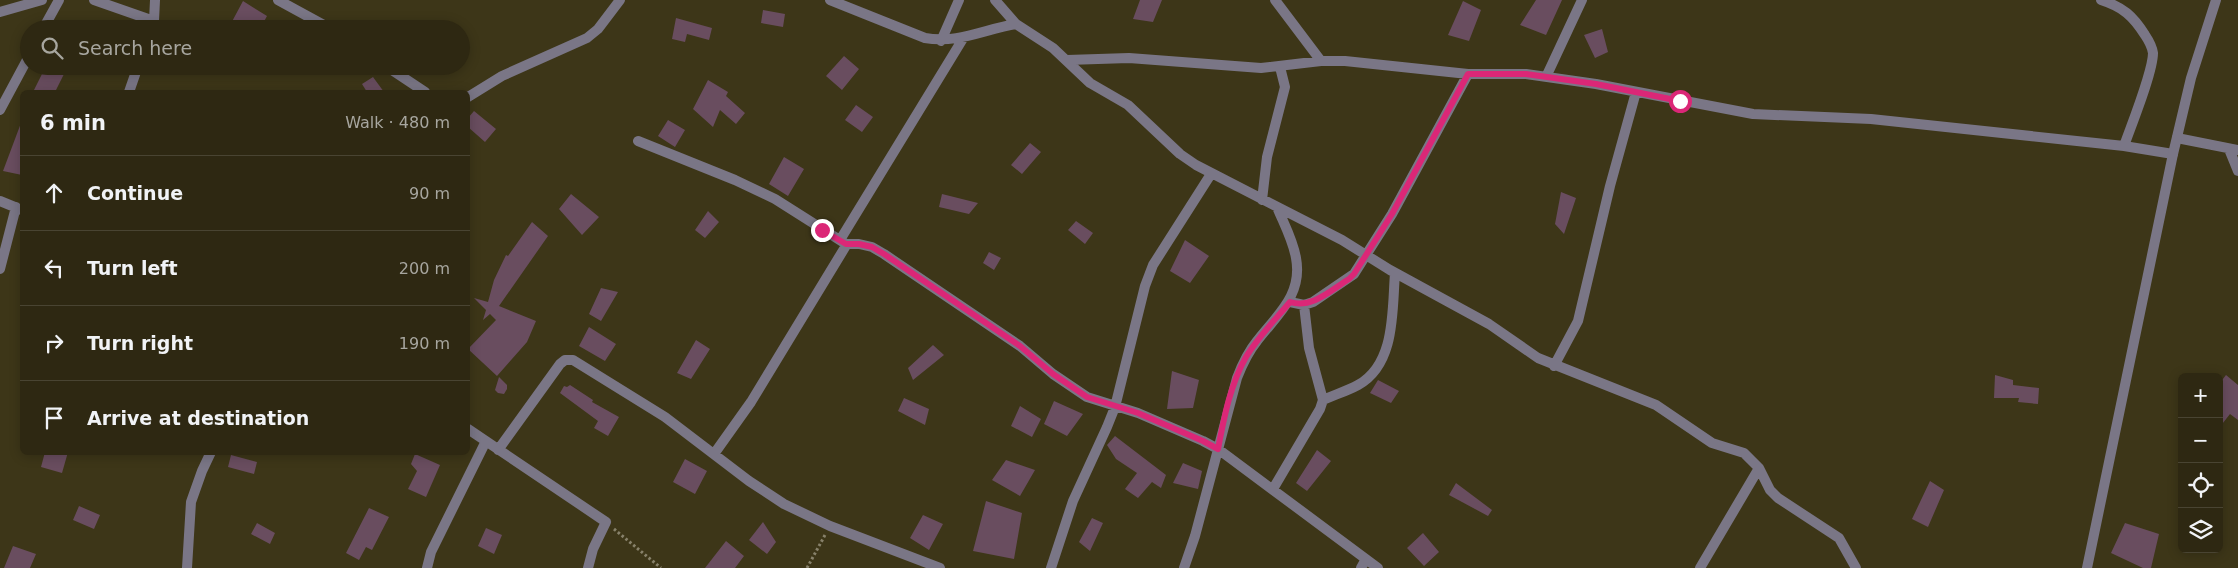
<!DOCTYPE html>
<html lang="en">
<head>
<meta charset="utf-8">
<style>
	:root { --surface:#2e2812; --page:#3a3420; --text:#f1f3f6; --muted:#a7a69f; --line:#494432 }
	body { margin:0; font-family:"DejaVu Sans",sans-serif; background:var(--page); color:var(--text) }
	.controls { position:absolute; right:15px; bottom:15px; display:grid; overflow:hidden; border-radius:8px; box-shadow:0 2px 12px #0003 }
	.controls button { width:45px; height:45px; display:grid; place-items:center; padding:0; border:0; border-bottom:1px solid var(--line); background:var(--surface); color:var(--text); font:25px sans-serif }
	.stop { position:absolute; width:15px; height:15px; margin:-11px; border:4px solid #db2777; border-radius:50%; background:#fff }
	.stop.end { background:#db2777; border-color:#fff; box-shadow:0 1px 5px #0008 }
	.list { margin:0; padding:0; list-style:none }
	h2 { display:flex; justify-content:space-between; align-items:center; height:65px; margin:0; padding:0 20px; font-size:21px }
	h2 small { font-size:16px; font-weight:400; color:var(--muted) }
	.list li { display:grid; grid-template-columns:32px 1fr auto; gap:15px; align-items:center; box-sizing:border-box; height:75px; padding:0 20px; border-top:1px solid var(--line) }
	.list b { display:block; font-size:19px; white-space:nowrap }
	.list em { font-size:16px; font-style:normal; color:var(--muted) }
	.icon { flex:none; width:28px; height:28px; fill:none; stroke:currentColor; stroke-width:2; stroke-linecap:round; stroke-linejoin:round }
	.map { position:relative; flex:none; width:2238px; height:568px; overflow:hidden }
	.search { position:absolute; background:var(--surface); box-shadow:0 2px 12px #0003; left:20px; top:20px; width:450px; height:55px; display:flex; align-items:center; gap:12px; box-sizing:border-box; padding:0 18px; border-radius:28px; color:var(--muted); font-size:19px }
	.panel { position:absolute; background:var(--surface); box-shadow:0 2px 12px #0003; left:20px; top:90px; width:450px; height:365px; border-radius:8px }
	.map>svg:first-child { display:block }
	.building { fill:#694d5f }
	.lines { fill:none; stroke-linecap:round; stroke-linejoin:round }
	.path { stroke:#87816a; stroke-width:3; stroke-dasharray:2.5 2.5; stroke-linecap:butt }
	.minor { stroke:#7a7686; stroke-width:10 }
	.tertiary { stroke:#7a7686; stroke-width:10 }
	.route { stroke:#db2777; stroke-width:6 }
</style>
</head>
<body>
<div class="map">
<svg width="2238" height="568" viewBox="0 0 2238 568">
	<rect width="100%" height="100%" fill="#3d3618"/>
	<path class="building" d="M1140,0H1162L1153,22L1133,19Z
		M1536,0H1562L1546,35L1520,25Z
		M243,1L267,16L260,29H228Z
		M1463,1L1481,10L1469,41L1448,35Z
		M763,10L785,14L783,27L761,23Z
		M676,18L712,28L709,40L687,34L685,42L672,39Z
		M1602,29L1608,52L1595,58L1584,35Z
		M844,56L859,69L842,90L826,76Z
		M46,66H68L55,92H33Z
		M373,77L384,92H367L362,84Z
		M708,80L728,92L726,96L745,113L736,124L720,110L713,127L693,109Z
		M856,105L873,117L862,132L845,120Z
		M474,111L496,129L485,142L468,127V118Z
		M668,120L685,130L675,147L658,136Z
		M21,123L22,175L3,171Z
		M1030,143L1041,152L1022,174L1011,165Z
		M784,157L804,169L788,196L769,184Z
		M1561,192L1576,198L1564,234L1555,224Z
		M571,194L599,217L582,235L559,209Z
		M942,194L978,203L969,214L939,207Z
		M708,211L719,222L705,238L695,230Z
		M1076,221L1093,233L1085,244L1068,230Z
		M532,222L548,236L499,306L536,321L527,342L497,376L468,349L496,320L490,314L483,320L486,310L474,298L488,302L494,280L506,255L508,256Z
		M1185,240L1209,256L1190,283L1170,271Z
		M989,252L1001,258L994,270L983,263Z
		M601,288L618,292L601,321L589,314Z
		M589,327L616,344L605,361L579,346Z
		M696,340L710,349L691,379L677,373Z
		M933,345L944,355L913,380L908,368Z
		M1172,371L1199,380L1193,408L1167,409Z
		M1995,375L2013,380V385L2039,388L2038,404L2018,402L2019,398H1994Z
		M2226,375L2238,385V420L2230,414L2219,428V384Z
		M499,377L507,385V389L504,394L498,393L495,390Z
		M1378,380L1399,391L1391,403L1370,393Z
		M570,385L593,400L592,402L619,417L608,436L594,428L598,421L560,393L564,386L567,387Z
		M904,398L929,409L925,425L898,411Z
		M1054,401L1083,414L1067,436L1044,424Z
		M1020,406L1041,419L1032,437L1011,426Z
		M1115,436L1166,475L1161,488L1152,482L1138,498L1125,489L1137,473L1116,459L1107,445Z
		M1317,450L1331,461L1307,491L1296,483Z
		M45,452H68L62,473L41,467Z
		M415,454L440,465L426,497L408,489L417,471L411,464Z
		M231,455L257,462L254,474L228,467Z
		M685,459L707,471L695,494L673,482Z
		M1006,460L1035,470L1020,496L992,480Z
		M1183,463L1202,471L1198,489L1173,483Z
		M1930,481L1944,490L1928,527L1912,519Z
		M1456,483L1492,510L1488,516L1449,495Z
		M986,501L1022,513L1014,559L973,551Z
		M79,506L100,515L94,529L73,520Z
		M369,508L389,517L372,550L366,547L359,560L346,553Z
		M923,515L943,524L929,550L910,538Z
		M1092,518L1103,523L1090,551L1079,542Z
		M763,522L776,542L767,554L749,540Z
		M257,523L275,533L270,544L251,534Z
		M2125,523L2159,534L2151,568H2143L2111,553Z
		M486,528L502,535L494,554L478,546Z
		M1423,533L1439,552L1424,566L1407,548Z
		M726,541L744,556L735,568H705Z
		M13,546L36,554L30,568H4Z"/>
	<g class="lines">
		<path class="path" d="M614,529L661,568
			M807,568L825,535"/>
		<path class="minor" d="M94,0L154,21
			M278,0L331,29
			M830,0L925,38C957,44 985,29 1016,24L1053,48L1090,83L1128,105L1180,154L1196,165L1342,240L1390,270L1489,324L1538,358L1656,405L1712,443L1744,453L1759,468L1770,490L1778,498L1839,538L1856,568
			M995,0L1016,24
			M1275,0L1321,61
			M2101,0C2123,7 2133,16 2145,35C2149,41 2152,46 2153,53C2153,72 2131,126 2124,146
			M0,12L42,0
			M43,29L59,0
			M151,29L154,21L155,0
			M941,41L959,0
			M1067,60L1129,58L1261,68L1321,61H1345L1468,74H1526L1596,84L1753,114L1871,119L2124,146L2173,154
			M386,66L425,92
			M1546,77L1582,0
			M129,92L138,66
			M468,97L502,76L587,38L598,29L620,0
			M0,110L29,56
			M2177,138L2238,150
			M638,141L735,180L775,199L846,244
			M2229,149L2238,171
			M1262,200L1267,157L1285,87L1280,67
			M0,201L22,210
			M840,240L964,37
			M0,269L16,207
			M1290,302L1304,305L1313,302L1354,274L1392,214L1468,74
			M1554,366L1578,321L1610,186L1636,92
			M1323,400C1334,395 1347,391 1358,385C1396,364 1392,310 1395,273
			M468,429L606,522L593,549L588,568
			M498,450L560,364L565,360H573L665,417L749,481L784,504L830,526L940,568
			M714,454L751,402L847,244H859L872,247L884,254L1020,346L1053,374L1087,397L1138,413L1203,441L1218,449L1378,568
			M1273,489L1320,409L1323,400L1309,348L1304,305
			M187,568L191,502L202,471L211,452
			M427,568L431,552L486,441
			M1051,568L1073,501L1107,427L1115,407L1145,286L1153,265L1211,174
			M1184,568L1195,536L1237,378C1242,365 1248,352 1257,341C1277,315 1303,295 1296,258C1293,240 1284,224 1277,207
			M1361,568L1366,559
			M1700,568L1759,468"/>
		<path class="tertiary" d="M2087,568L2173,154L2191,78L2216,0"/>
	</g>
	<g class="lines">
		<path class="route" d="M822,230L846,244H859L872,247L884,254L1020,346L1053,374L1087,397L1138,413L1203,441L1218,449C1224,418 1230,385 1246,357C1258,337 1275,320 1290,302C1312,309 1331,290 1349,279L1354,274L1392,214L1468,74H1526L1596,84L1680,101"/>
	</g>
</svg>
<div class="controls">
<button>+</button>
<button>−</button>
<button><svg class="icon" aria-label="locate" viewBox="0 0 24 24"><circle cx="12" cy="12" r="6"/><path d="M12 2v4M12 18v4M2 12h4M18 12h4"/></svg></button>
<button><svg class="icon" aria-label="layers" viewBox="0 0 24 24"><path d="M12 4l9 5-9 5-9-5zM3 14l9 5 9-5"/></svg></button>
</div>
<div class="stop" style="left:1680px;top:101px"></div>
<div class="stop end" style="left:822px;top:230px"></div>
<div class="search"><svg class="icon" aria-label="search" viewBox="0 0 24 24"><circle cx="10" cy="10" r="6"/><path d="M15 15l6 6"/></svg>Search here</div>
<section class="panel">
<h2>6 min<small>Walk · 480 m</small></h2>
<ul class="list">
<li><svg class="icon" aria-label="ahead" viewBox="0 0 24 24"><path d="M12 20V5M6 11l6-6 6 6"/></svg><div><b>Continue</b></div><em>90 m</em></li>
<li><svg class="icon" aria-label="left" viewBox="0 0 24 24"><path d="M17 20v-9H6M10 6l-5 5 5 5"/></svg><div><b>Turn left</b></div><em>200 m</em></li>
<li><svg class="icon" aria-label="right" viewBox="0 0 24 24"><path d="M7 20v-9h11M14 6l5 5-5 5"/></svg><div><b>Turn right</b></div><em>190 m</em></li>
<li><svg class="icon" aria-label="arrive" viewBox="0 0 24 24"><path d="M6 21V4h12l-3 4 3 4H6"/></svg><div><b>Arrive at destination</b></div></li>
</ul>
</section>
</div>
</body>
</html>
